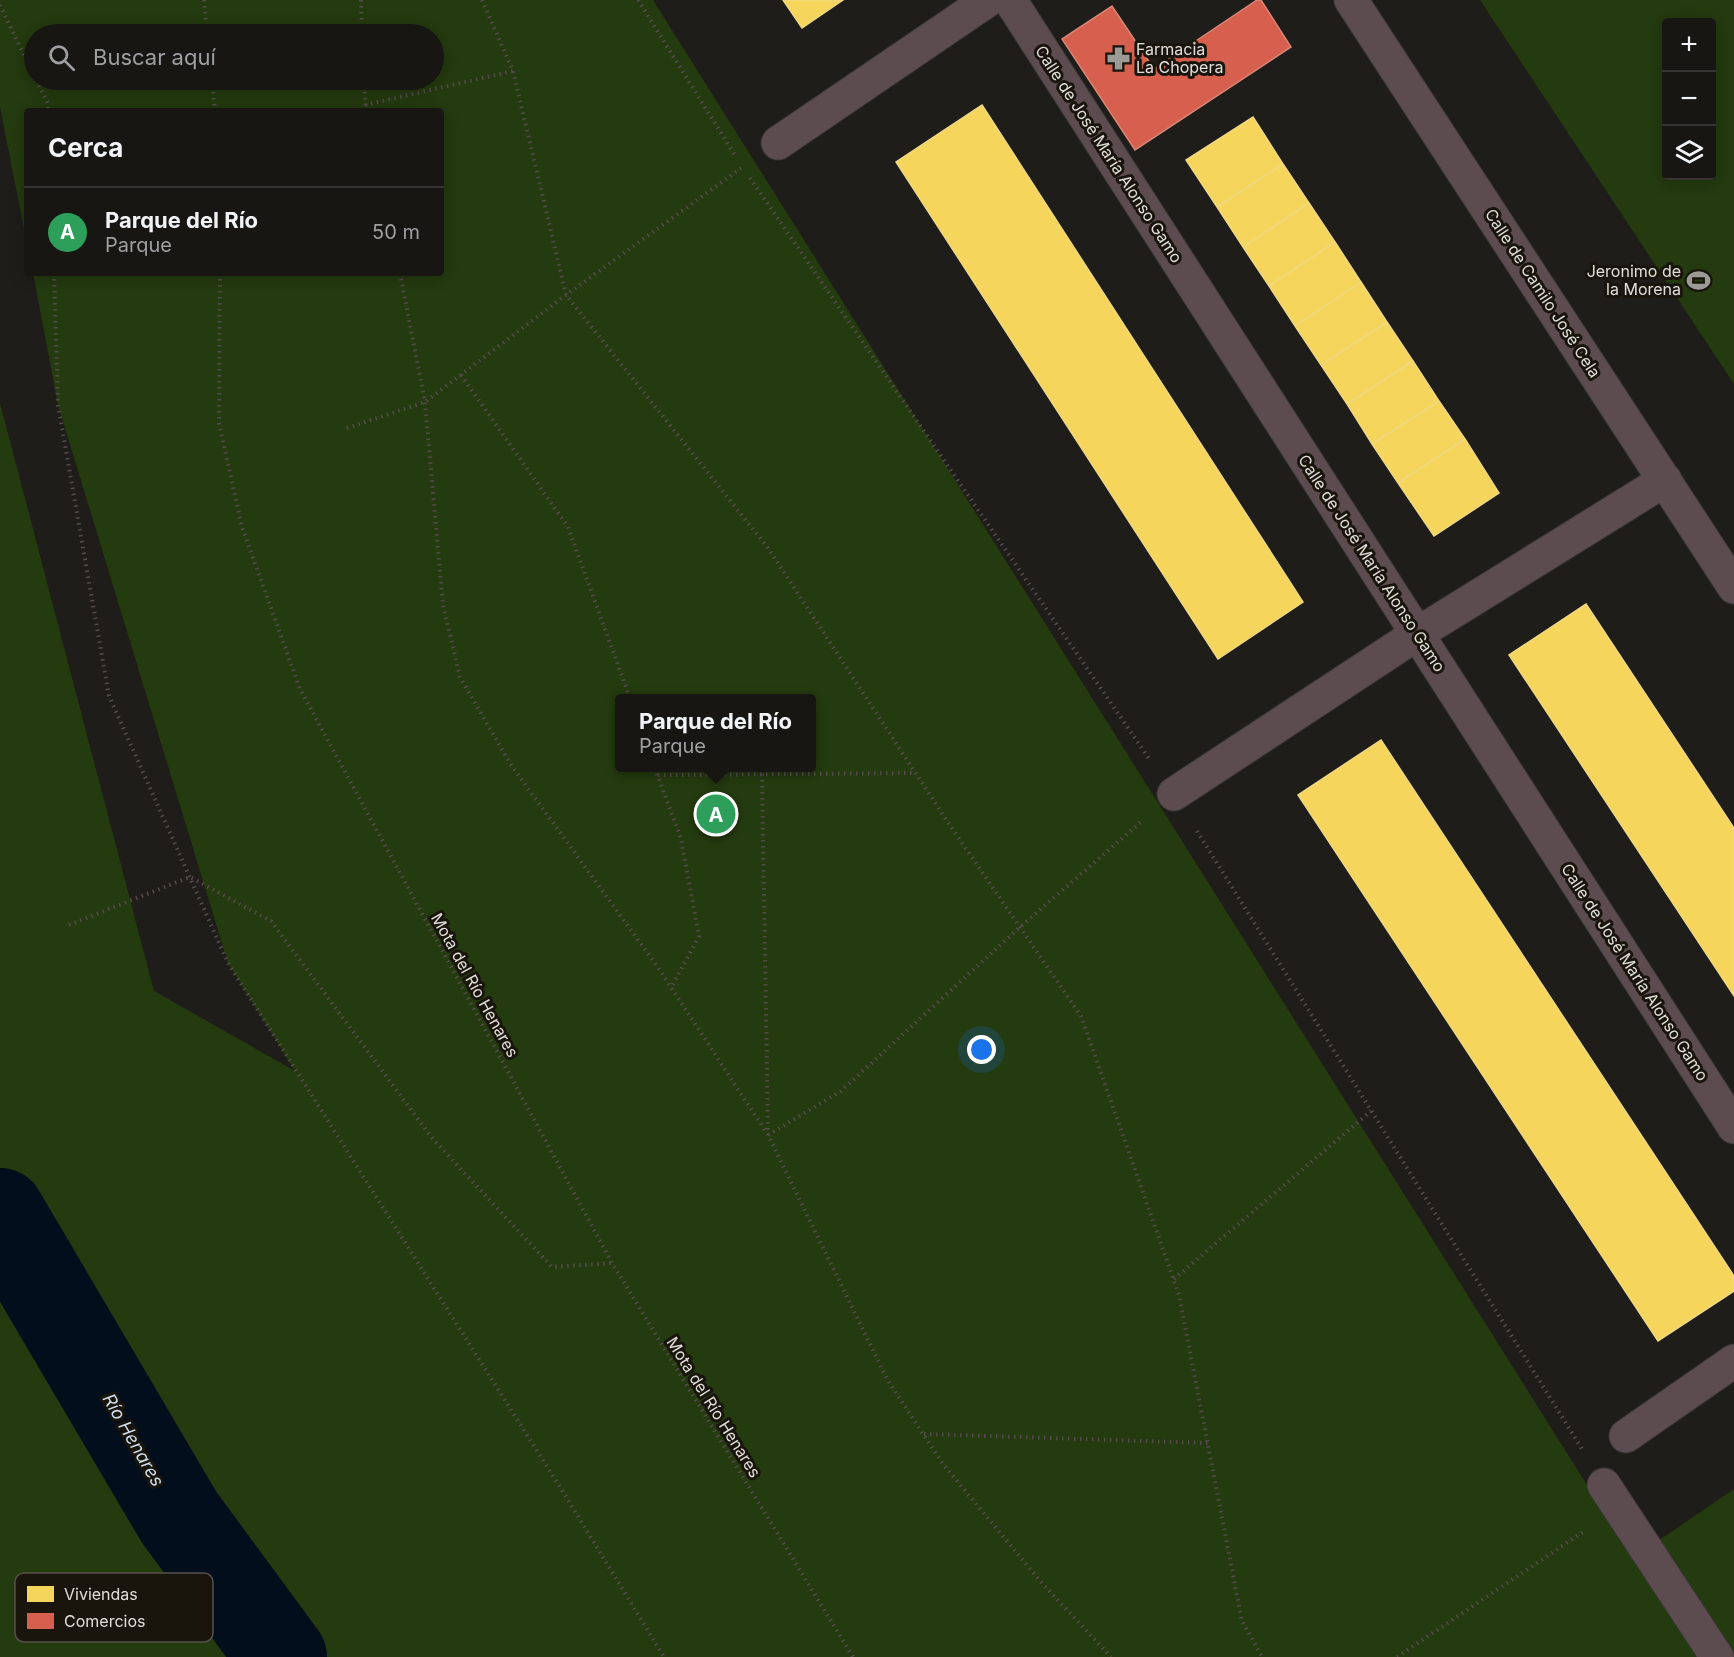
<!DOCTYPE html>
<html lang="es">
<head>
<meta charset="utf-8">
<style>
	:root { --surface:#171613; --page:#201f1c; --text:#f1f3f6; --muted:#9e9fa0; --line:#363533; --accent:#d93025 }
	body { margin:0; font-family:Inter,sans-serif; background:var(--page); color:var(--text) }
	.controls { position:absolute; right:18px; top:18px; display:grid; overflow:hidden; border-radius:6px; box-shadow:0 3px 15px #0003 }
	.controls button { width:54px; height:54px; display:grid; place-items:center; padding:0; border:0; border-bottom:2px solid var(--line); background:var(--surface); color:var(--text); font:30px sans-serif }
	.you { position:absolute; left:982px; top:1050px; width:21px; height:21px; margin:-15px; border:4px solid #fff; border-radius:50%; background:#1a73e8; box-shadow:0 0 0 9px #1a73e833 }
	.badge { display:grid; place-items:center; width:39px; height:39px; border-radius:50%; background:var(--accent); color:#fff; font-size:20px; font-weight:700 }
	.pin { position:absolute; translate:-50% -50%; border:3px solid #fff; box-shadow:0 2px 6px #0006 }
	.popup { position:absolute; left:615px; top:694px; width:201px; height:78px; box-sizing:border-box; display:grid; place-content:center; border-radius:6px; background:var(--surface); filter:drop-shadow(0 2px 4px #0005); font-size:20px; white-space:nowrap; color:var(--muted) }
	.popup b { font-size:22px; color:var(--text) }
	.popup::after { content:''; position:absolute; left:50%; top:100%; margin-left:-12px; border:12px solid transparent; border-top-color:var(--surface) }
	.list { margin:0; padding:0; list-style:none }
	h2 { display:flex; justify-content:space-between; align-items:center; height:78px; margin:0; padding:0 24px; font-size:26px }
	h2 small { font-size:20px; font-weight:400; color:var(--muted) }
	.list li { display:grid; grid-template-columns:39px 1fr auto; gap:18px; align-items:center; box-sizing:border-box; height:90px; padding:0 24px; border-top:2px solid var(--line) }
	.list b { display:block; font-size:22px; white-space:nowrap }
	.list p { margin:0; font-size:20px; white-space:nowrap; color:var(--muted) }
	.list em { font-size:20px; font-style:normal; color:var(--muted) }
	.icon { flex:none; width:33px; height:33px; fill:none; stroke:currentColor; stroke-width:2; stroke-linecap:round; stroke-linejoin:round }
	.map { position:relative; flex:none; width:1734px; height:1657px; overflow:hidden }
	.search { position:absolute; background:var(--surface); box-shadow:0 3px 15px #0003; left:24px; top:24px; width:420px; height:66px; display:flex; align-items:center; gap:15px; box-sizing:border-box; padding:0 21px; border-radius:33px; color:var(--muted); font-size:22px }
	.panel { position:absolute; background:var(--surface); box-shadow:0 3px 15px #0003; left:24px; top:108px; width:420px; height:168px; border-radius:6px }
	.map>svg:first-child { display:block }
	.green { fill:#243a0f; fill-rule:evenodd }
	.homes { fill:#f6d55c; stroke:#efd881; stroke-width:1.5 }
	.shops { fill:#d6604d; stroke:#d98677; stroke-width:1.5 }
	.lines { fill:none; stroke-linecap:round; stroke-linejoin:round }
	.river { stroke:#030e1d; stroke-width:90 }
	.street-casing { stroke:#393835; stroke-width:35 }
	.path { stroke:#554b4d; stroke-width:4; stroke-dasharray:1.5 4.5; stroke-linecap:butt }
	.street { stroke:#5c4c50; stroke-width:33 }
	.labels { text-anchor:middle; stroke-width:6; stroke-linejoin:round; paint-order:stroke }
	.poi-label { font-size:16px; fill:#e0ded8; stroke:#19150d; text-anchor:start }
	.street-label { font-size:16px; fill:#e0ded8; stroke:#19150d }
	.water-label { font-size:18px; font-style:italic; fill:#ccdeee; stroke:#19150d }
	.key { fill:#19150d; stroke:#55514a; stroke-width:1.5 }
	.key-label { font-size:16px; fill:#e0ded8 }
</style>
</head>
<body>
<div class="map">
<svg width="1734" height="1657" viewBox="0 0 1734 1657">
	<rect width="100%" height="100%" fill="#1f1d19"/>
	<path class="green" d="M0,0H653L1633,1558L1734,1489V1657H0V403L154,991L295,1071L228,963L58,405L33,273H441V111H27V244L0,107ZM34,34H434V80H34ZM620,698H812V768H620Z
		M1480,0H1734V384ZM1666,22H1712V176H1666Z"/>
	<path class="homes" d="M783,0H843L802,28Z
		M982,105L1303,602L1218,659L896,162Z
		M1253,117L1283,164L1217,207L1186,160Z
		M1283,164L1309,203L1243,247L1217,207Z
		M1309,203L1335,242L1269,286L1243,247Z
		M1335,242L1361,282L1295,326L1269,286Z
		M1361,282L1387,322L1321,365L1295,326Z
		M1387,322L1413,361L1347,404L1321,365Z
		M1413,361L1439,401L1372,444L1347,404Z
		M1439,401L1465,439L1398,483L1372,444Z
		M1465,439L1499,493L1434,536L1398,483Z
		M1586,604L1734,828V996L1509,655Z
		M1381,740L1734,1276V1291L1658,1341L1298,795Z"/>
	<path class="shops" d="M1257,0H1261L1291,47L1135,150L1062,39L1112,6L1154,69Z"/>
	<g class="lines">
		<path class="river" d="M0,1213L179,1517L282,1657"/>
		<defs>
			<path id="street" d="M1010,0L1734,1127
				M1351,0L1734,587
				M778,143L988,0
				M1174,794L1417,634L1665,480
				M1626,1436L1734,1361
				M1604,1485L1717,1657"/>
		</defs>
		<use href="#street" class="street-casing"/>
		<path class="path" d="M204,0L207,34
			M361,0L362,34
			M482,0L513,71L566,295L768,548L949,824L1081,1016L1179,1295L1242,1621L1262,1657
			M638,0L736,157
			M0,5L34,76
			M36,80L48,103V111
			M212,80L215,111
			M364,80L366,111
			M365,105L513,71
			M750,178L1150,760
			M54,273L58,405L109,696L228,963L565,1495L664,1657
			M220,273L219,423L242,527L300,689L612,1263L853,1657
			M400,273L425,402L443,605L460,677L511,765L657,966L768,1135L887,1379L923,1434L943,1464L1040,1581L1111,1657
			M461,375L568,527L630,698
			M347,428L425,402L566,295L744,166
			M655,768L681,839L699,936L671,988
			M762,774L768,1133
			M658,775L915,773
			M1197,831L1582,1449
			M69,925L190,877L271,921L432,1138L552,1267L612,1263
			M768,1135L841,1091L1020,927L1141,822
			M1174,1279L1371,1111
			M924,1434L1208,1443
			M1397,1657L1583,1532"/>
		<use href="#street" class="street"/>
	</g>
	<defs>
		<symbol id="pharmacy-bare" viewBox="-9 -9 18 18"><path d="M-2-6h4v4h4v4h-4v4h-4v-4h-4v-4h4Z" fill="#9c9a95" stroke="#19150d" stroke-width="2.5" paint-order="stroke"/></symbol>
		<symbol id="stadium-bare" viewBox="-9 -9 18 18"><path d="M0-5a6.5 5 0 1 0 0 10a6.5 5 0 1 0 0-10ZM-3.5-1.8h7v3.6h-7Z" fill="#9c9a95" stroke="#19150d" stroke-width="2.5" paint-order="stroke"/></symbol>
	</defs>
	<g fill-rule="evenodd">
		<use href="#pharmacy-bare" x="1102" y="42" width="33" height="33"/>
		<use href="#stadium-bare" x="1682" y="264" width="33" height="33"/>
	</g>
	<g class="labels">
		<g class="poi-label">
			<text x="1136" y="55">Farmacia<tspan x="1136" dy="18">La Chopera</tspan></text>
			<text x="1681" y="277" text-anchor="end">Jeronimo de<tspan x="1681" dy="18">la Morena</tspan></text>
		</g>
		<g class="street-label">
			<text transform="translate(1109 154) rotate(57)" y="6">Calle de José María Alonso Gamo</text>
			<text transform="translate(1543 293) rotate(57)" y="6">Calle de Camilo José Cela</text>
			<text transform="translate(1372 563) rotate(57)" y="6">Calle de José María Alonso Gamo</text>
			<text transform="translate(1635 972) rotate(57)" y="6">Calle de José María Alonso Gamo</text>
			<text transform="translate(475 985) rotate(61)" y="6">Mota del Río Henares</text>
			<text transform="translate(714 1407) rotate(58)" y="6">Mota del Río Henares</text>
		</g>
		<g class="water-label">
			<text transform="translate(133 1440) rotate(60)" y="6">Río Henares</text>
		</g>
	</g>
	<rect x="15" y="1573" width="198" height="69" rx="9" class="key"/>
	<rect x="27" y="1586" width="27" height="16" fill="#f6d55c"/>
	<rect x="27" y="1613" width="27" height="16" fill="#d6604d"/>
	<g class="key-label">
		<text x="64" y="1600">Viviendas</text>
		<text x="64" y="1627">Comercios</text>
	</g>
</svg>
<div class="controls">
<button>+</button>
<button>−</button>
<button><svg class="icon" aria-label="layers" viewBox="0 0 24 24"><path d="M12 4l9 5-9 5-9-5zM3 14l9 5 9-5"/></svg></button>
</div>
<div class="you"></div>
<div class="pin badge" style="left:716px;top:814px;background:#2e9e5b">A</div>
<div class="popup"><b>Parque del Río</b>Parque</div>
<div class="search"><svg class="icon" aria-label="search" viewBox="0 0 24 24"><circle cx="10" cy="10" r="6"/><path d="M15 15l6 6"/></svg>Buscar aquí</div>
<section class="panel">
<h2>Cerca<small></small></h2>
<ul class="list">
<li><span class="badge" style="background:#2e9e5b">A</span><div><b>Parque del Río</b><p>Parque</p></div><em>50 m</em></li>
</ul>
</section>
</div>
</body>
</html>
